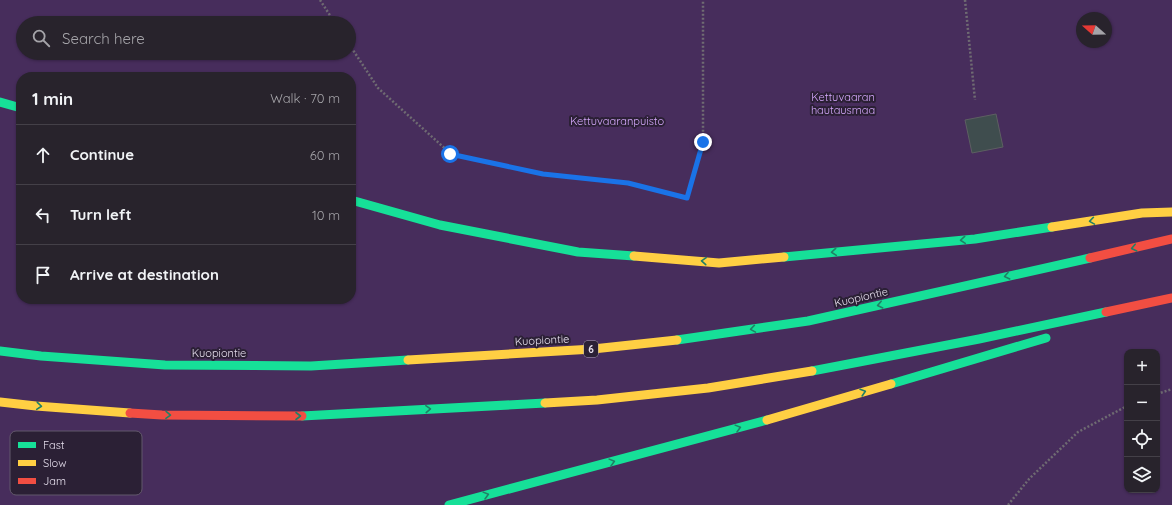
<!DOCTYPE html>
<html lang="en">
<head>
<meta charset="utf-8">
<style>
	:root { --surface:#28232c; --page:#302b34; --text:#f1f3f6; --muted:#a5a4a9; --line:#444048 }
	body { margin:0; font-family:Quicksand,sans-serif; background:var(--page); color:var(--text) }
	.controls { position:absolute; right:12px; bottom:12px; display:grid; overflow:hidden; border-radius:8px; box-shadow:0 1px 3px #0004 }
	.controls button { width:36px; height:36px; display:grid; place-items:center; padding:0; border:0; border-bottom:1px solid var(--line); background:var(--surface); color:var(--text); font:20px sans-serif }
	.compass { position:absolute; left:1076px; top:12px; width:36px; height:36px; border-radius:50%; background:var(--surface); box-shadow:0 1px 3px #0004; rotate:290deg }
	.stop { position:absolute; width:12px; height:12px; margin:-9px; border:3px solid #1a73e8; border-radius:50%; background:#fff }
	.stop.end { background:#1a73e8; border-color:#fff; box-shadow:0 1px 4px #0008 }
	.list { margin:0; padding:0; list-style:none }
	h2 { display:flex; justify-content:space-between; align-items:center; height:52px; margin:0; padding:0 16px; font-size:17px }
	h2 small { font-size:13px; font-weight:400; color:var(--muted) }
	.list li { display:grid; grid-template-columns:26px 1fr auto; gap:12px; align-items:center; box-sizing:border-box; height:60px; padding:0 16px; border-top:1px solid var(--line) }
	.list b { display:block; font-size:15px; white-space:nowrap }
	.list em { font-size:13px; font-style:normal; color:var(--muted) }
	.icon { flex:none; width:22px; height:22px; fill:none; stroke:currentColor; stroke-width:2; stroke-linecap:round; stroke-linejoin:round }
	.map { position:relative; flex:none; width:1172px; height:505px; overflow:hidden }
	.search { position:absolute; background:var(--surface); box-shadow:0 1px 3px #0004; left:16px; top:16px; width:340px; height:44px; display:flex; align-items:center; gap:10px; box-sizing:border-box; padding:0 14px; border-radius:22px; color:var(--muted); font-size:15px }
	.panel { position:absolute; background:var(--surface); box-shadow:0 1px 3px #0004; left:16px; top:72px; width:340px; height:232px; border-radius:16px }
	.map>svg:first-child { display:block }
	.green { fill:#472d5c; fill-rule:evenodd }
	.building { fill:#3f4d4e; stroke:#5d5f62 }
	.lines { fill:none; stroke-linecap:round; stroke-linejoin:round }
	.path { stroke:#6f6b72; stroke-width:2.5; stroke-dasharray:2 2; stroke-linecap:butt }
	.fast { stroke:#16e098; stroke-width:9 }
	.slow { stroke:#ffcf43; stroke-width:9 }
	.jam { stroke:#f24e42; stroke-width:9 }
	.oneway { stroke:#208066 }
	.route { stroke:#1a73e8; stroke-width:5 }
	.labels { text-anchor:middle; stroke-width:4; stroke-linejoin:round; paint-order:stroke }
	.shield { fill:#2b2035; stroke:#aea6b6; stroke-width:1 }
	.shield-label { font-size:10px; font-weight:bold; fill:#e6dfed }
	.park-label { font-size:11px; fill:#d6a9fd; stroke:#2b2035 }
	.street-label { font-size:11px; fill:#e6dfed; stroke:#2b2035 }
	.key { fill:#2b2035; stroke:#63596c; stroke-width:1 }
	.key-label { font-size:11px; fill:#e6dfed }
</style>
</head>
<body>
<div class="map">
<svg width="1172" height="505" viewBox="0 0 1172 505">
	<rect width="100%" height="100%" fill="#352f3b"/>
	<path class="green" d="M0,0H1172V505H0ZM1082,18H1106V42H1082ZM23,23H349V53H23ZM21,77H351V299H21ZM1127,352H1157V490H1127Z"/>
	<path class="building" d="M996,114L1003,147L972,153L965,120Z"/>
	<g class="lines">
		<path class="path" d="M320,0L335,23
			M965,0L975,100
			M349,44L378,88L451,154L543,174L628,183L687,198L703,142V0
			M1157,394L1172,389
			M1008,505L1029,479L1078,432L1127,406"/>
		<path class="fast" d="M0,102L21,108
			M351,200L440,225L578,252L634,256
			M784,257L975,239L1052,227
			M677,340L808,321L1090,258
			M0,351L41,356L165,365L311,366L408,360
			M812,371L979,339L1106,312
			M891,384L1046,338
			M302,416L545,403
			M449,505L767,420"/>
		<path class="slow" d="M1052,227L1142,213L1172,212
			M634,256L719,263L784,257
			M408,360L593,349L677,340
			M0,402L36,406L130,413
			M545,403L597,400L708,388L812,371
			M767,420L891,384"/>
		<path class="jam" d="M1090,258L1172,239
			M1106,312L1172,298
			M130,413L162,415L302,416"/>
	</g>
	<defs><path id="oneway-chevron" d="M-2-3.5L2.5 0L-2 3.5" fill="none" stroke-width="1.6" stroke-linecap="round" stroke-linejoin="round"/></defs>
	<g class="oneway">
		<use href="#oneway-chevron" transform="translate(1092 221) rotate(171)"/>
		<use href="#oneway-chevron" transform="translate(963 240) rotate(175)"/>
		<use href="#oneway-chevron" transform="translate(1134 248) rotate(167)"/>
		<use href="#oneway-chevron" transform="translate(834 252) rotate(175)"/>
		<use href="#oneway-chevron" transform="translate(704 261) rotate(-176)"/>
		<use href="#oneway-chevron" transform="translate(1007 276) rotate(167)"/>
		<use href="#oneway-chevron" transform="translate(880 305) rotate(167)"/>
		<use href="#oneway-chevron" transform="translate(753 329) rotate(171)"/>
		<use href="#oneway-chevron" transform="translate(863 392) rotate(-17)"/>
		<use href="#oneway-chevron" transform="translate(39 406) rotate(5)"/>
		<use href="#oneway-chevron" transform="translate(428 409) rotate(-3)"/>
		<use href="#oneway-chevron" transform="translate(168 415) rotate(1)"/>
		<use href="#oneway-chevron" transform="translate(298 416)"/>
		<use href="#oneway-chevron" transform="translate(738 428) rotate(-15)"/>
		<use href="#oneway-chevron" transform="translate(612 462) rotate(-15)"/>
		<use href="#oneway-chevron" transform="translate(486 495) rotate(-15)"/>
	</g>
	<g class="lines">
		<path class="route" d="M450,154L543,174L628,183L687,198L703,142"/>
	</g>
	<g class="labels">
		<rect class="shield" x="584" y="341" width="14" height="16" rx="3"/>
		<g class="shield-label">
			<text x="591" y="353">6</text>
		</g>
		<g class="park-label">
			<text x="843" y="101">Kettuvaaran<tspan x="843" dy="13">hautausmaa</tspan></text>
			<text x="617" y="125">Kettuvaaranpuisto</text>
		</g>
		<g class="street-label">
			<text transform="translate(861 297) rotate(-13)" y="4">Kuopiontie</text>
			<text transform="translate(542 340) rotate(-3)" y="4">Kuopiontie</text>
			<text x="219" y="357">Kuopiontie</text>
		</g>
	</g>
	<rect x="10" y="431" width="132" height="64" rx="6" class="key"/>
	<rect x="18" y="442" width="18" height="6" fill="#16e098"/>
	<rect x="18" y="460" width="18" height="6" fill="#ffcf43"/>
	<rect x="18" y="478" width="18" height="6" fill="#f24e42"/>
	<g class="key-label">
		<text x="43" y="449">Fast</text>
		<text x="43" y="467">Slow</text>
		<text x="43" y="485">Jam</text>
	</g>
</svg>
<div class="controls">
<button>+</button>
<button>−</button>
<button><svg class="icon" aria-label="locate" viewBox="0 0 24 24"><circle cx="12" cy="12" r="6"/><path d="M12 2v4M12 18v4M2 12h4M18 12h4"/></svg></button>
<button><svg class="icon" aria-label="layers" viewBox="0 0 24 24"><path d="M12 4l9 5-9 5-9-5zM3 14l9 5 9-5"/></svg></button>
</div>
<svg class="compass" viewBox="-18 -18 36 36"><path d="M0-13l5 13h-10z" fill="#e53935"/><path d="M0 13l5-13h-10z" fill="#a5a4a9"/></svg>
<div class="stop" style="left:450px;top:154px"></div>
<div class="stop end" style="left:703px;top:142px"></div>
<div class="search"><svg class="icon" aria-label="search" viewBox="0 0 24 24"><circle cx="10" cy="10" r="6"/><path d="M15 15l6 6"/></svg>Search here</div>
<section class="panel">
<h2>1 min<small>Walk · 70 m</small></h2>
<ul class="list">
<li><svg class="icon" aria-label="ahead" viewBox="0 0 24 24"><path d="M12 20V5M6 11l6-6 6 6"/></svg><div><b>Continue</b></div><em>60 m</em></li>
<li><svg class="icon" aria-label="left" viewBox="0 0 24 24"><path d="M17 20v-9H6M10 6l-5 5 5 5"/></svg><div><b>Turn left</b></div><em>10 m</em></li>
<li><svg class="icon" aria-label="arrive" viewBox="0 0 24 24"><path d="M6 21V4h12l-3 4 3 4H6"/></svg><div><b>Arrive at destination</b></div></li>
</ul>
</section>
</div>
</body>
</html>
